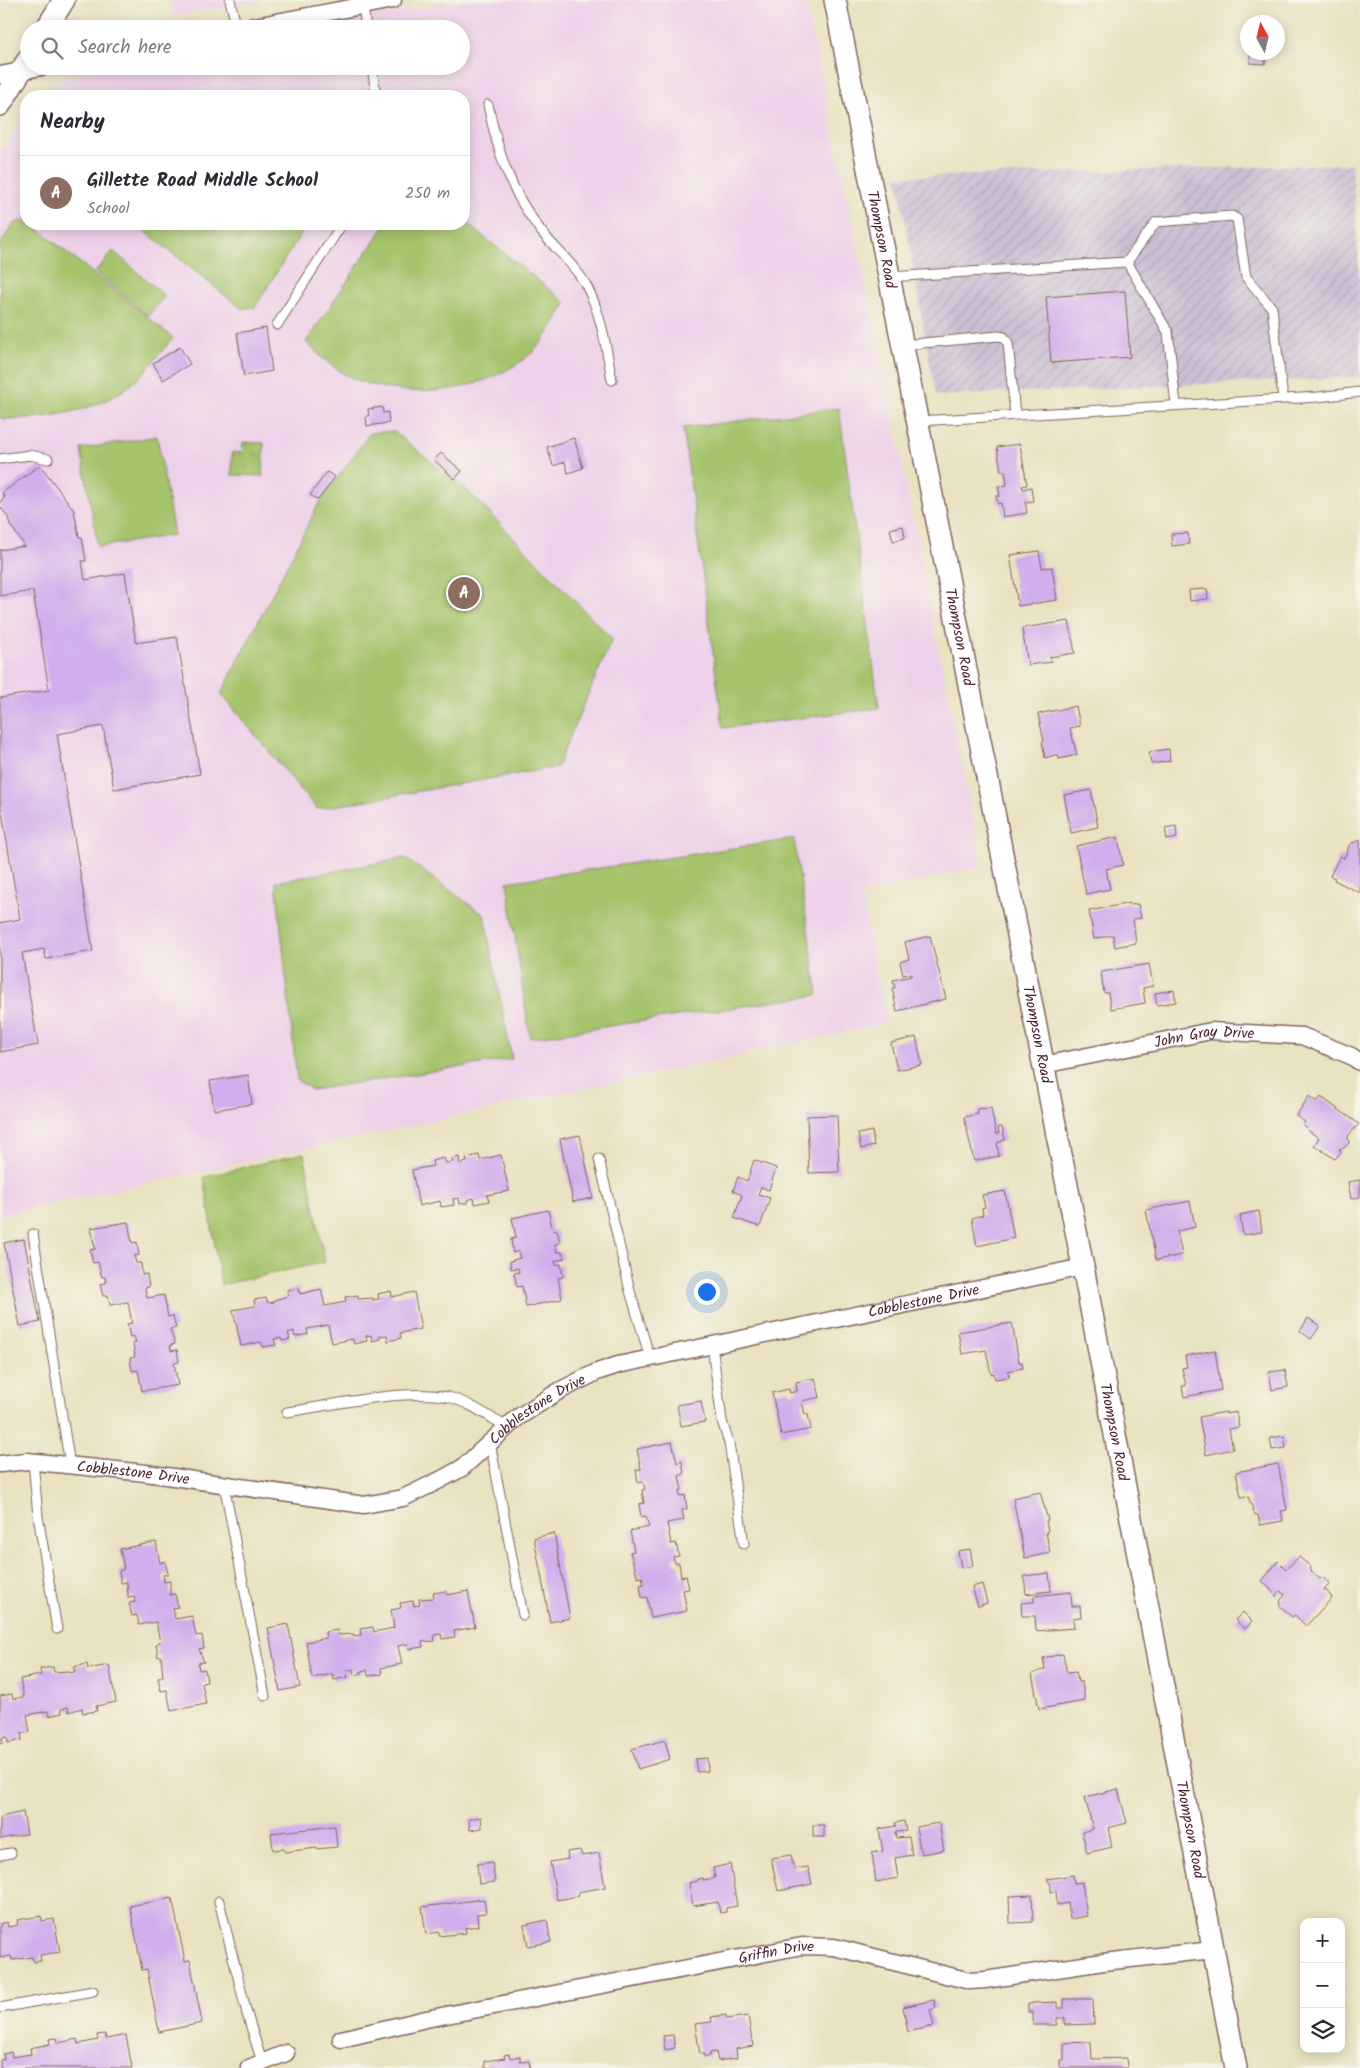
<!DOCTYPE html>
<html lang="en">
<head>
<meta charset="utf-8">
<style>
	:root { --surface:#fff; --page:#f7f7f7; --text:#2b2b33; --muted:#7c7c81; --line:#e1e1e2; --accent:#111827 }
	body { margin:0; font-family:Kalam,sans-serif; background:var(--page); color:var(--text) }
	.controls { position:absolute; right:15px; bottom:15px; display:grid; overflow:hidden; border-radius:10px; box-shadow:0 2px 12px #0003 }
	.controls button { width:45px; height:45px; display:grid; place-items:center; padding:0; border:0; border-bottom:1px solid var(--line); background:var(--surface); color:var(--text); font:25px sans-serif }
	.compass { position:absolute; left:1240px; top:15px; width:45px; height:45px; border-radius:50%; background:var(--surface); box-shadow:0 2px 12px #0003; rotate:352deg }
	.you { position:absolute; left:706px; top:1291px; width:18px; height:18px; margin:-12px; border:4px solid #fff; border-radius:50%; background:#1a73e8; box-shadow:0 0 0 8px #1a73e833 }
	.badge { display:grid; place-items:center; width:32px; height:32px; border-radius:50%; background:var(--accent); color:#fff; font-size:16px; font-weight:700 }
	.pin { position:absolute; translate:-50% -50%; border:2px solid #fff; box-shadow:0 1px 5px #0006 }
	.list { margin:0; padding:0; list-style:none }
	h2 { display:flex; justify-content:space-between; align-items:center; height:65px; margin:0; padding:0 20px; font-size:21px }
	h2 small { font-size:16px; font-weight:400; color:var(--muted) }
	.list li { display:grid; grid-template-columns:32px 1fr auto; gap:15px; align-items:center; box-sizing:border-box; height:75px; padding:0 20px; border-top:1px solid var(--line) }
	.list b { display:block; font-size:19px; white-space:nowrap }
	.list p { margin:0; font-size:16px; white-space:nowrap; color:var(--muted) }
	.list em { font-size:16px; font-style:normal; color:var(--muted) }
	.icon { flex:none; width:28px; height:28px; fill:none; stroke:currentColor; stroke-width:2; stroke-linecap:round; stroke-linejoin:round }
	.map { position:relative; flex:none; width:1360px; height:2068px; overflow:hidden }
	.search { position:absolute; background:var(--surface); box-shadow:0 2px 12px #0003; left:20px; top:20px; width:450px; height:55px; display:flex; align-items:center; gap:12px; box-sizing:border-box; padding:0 18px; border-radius:28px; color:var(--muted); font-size:19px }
	.panel { position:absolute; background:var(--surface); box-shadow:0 2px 12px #0003; left:20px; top:90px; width:450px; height:140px; border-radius:20px }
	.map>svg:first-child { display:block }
	.built { fill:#edd1e9 }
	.industrial { fill:url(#industrial-furrows) }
	.park { fill:url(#park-crowns); stroke:#77714b }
	.pitch { fill:#a4c36b; stroke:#77714b }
	.building { fill:#d0afec }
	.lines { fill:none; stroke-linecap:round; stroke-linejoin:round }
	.service-casing { stroke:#81635f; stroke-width:11 }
	.minor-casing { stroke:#81635f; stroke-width:19 }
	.tertiary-casing { stroke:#81635f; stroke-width:24 }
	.service { stroke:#fff; stroke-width:9 }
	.minor { stroke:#fff; stroke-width:16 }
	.tertiary { stroke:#fff; stroke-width:21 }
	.labels { text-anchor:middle; stroke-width:4; stroke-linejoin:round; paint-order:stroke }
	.street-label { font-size:15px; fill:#4a1f2b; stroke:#f7f3e8 }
</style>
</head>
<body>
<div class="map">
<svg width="1360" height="2068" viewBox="0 0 1360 2068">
	<defs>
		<pattern id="industrial-furrows" width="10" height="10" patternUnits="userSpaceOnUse" patternTransform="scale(1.25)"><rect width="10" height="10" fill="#ccbfd4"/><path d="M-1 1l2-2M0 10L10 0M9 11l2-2" fill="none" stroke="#b1a4b6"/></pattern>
		<pattern id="park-crowns" width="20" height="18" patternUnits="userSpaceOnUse" patternTransform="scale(1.25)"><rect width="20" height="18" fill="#a4c36b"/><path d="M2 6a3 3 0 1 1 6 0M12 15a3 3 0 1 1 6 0" fill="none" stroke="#889e58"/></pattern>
	</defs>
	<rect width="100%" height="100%" fill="#f7f3e8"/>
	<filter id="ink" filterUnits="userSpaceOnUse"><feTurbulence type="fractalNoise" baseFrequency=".02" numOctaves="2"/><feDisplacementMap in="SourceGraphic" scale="10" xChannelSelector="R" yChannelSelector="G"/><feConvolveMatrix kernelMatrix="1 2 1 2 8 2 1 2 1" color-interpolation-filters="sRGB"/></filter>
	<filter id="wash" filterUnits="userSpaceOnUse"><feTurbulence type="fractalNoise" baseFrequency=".0096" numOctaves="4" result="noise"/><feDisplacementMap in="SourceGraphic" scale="20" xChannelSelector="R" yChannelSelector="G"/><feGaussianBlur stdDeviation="1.12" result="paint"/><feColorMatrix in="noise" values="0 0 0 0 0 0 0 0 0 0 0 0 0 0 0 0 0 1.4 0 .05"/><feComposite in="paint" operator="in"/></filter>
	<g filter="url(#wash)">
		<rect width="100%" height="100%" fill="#e8e2c0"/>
		<path class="built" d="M170,0H265L173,16Z
			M473,0H805L873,319L982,866L861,894L887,1023L0,1215V153L26,112V224H464V96H38L44,90L74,75L119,66H461V29H311L386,13Z"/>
		<path class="industrial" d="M1352,164L1360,285V377L936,396L897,177Z"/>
		<path class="park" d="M243,442L264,443L263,476L232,475V452L242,453Z"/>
		<path class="pitch" d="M26,220V224H32L173,338C160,353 147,371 132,384C96,412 48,419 4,419L0,418V244L14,223Z
			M464,221L566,303C557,319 547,338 534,351C488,392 415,402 357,380C337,372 320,357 306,342L386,224H464Z
			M136,224H307L255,307L242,309Z
			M113,251L165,296L148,316L95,272Z
			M839,408L879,708L723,728L683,428Z
			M393,431L467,490L612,639L557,767L317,809L221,694L318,505L370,433Z
			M157,436L174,535L98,547L81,449Z
			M794,839L818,995L530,1038L507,882Z
			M405,858L484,915L512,1059L312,1090L297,1080L276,882Z
			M304,1153L325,1262L221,1285L204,1177Z"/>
		<g id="blocks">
			<path class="building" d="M1250,52H1266L1265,64L1250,63Z
				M1125,291L1130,357L1051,363L1046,297Z
				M266,328L272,371L244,376L237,333Z
				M180,347L190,364L163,380L153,363Z
				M382,407L383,413L388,412L389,423L367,426L366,416H369L368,409Z
				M574,438L583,468L568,473L565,462L553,466L547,447Z
				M1020,444L1027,485L1022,486L1023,489L1031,487L1033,501L1025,502L1027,513L1003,517L1001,503L998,504L996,496H1000L998,486L1007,485L1005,471H1001L997,447Z
				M441,453L462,471L455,479L434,460Z
				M40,465L74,510L79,537H82L86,561H82L85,580L125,573L136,643L177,637L200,774L114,789L103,726L57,734L93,951L46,959L44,949L22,953L38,1045L0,1052V923L20,919L0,801V698L49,690L33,591L0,596V550L25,546L10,525L8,517L0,506V502L5,497L2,493Z
				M327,472L335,477L318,500L310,495Z
				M903,526L905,538L893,541L890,529Z
				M1188,533L1189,544L1172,546L1171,534Z
				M1039,551L1042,568L1052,567L1057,600L1018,606L1010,555Z
				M1207,589L1208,599L1190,601L1189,590Z
				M1069,621L1075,653L1050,657L1051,662L1028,665L1022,628Z
				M1076,706L1080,726L1070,728L1077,755L1059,759L1058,754L1045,758L1042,742L1044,741L1038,714Z
				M1169,749L1170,761L1151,764L1149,752Z
				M1091,790L1098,827L1071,833L1064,795Z
				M1176,826L1177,838L1167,840L1165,828Z
				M1118,837L1123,865L1106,869L1110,889L1086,894L1076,846Z
				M1360,840V893L1334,880L1335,878L1330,876L1340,856L1344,858L1350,844Z
				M1130,903L1131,905L1138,904L1141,918L1133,919L1136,943L1115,947L1113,935L1094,939L1089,911Z
				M930,936L946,999L897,1011L892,988H895L893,980L911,976V974L903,975L900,962L909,959L905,942Z
				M1149,964L1153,986L1143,988L1145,1003L1111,1009L1108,993H1104L1101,972Z
				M1174,990L1176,1002L1157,1005L1155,993Z
				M916,1037L922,1065L897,1070L891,1043Z
				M248,1075L252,1104L214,1110L210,1081Z
				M1309,1096L1317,1102L1321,1097L1359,1124L1348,1136L1349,1143L1344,1148L1339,1149L1341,1152L1335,1159L1314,1145L1319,1138L1309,1131L1303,1125L1305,1122L1296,1116Z
				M991,1108L996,1134H999L998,1127H1002L1005,1140L997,1143L999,1156L974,1161L964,1117L978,1114L977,1109Z
				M837,1115L839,1172L809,1173L807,1116Z
				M872,1131L874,1146L861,1149L858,1134Z
				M580,1135L593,1198L573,1202L560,1139Z
				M479,1155L480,1160L501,1155L509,1191L487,1195L489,1201L475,1204L474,1198L467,1200V1203L460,1204L459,1198L453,1199L454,1205L441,1207L440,1201L419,1206L412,1170L433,1166L432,1161L444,1158L446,1163L453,1162L452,1159L459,1157L460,1164L467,1162L466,1158Z
				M754,1160L776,1168L769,1190L761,1187L758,1194L770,1198L760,1227L734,1218L742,1195L733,1191L738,1177L747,1181Z
				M1360,1180V1197L1351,1199L1348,1182Z
				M1005,1191L1014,1238L977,1246L972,1218L983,1215L982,1208L985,1207L982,1195Z
				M1190,1201L1195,1227L1177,1231L1182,1255L1156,1260L1146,1210Z
				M548,1210L553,1231L557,1230L560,1243L555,1244L557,1252H562L564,1259L555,1261L556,1265L561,1264L563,1277L558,1278L562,1299L526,1307L522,1286L517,1287L514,1273L519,1272L518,1268L511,1269L510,1261L520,1258L518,1251L513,1253L511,1239L516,1238L512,1218Z
				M1259,1211L1262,1232L1243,1235L1240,1215Z
				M128,1222L132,1243L137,1242L139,1255L134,1256L136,1263H141L142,1275L147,1274L149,1287L145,1288L147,1298L164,1295L168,1317L173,1316L176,1328L170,1329L175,1344L170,1345L171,1351L177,1350L179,1362L174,1363L178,1385L142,1391L138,1370L132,1371L130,1358L135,1357L133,1343H136L134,1336L130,1337L127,1324L132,1323L128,1302L110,1305L108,1295L103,1296L100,1284L106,1283L105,1277H102L98,1262L93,1263L90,1250L95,1249L91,1228Z
				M24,1239L40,1322L20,1326L4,1243Z
				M299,1288L300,1294L321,1289L325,1306L346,1302L345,1297L358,1295V1299L373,1298V1300L379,1299L378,1294L391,1291L392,1297L414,1292L421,1329L400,1333L401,1338L388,1341L387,1335L380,1336V1339L372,1341L371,1335L366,1336L367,1341L354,1344L353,1339L332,1343L328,1325L307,1329L308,1334L295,1337L294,1331L288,1333L290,1339L282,1341L281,1338L274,1339L276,1345L263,1347L261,1342L241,1346L233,1310L255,1306L254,1300L266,1298L268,1303L274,1302V1300L288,1296L287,1290Z
				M1308,1318L1320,1326L1311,1339L1300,1331Z
				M1012,1323L1019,1362H1022L1023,1368L1008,1371L1009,1377L995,1379L994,1373L991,1374L986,1350L962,1354L958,1332Z
				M1215,1350L1221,1390L1184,1397L1182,1386H1186L1182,1368L1187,1367L1185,1356Z
				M1285,1370L1288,1387L1272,1390L1269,1372Z
				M815,1378L820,1397L802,1401L805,1415L808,1414L811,1429L781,1435L772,1393L789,1389L790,1393L797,1391L796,1382Z
				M701,1401L705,1422L681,1426L677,1405Z
				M1226,1412V1414L1236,1412L1239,1427L1229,1429L1233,1449L1206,1455L1199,1417Z
				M1284,1436L1286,1448L1272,1450L1270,1438Z
				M672,1442L677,1463L682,1461L684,1474L679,1476L682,1490L679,1491L680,1496L685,1495L687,1509L682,1510L684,1520L667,1523L671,1544L676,1543L679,1556L673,1557L675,1563H679L681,1577L686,1576L689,1589L683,1590L687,1611L651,1618L647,1597L642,1598L640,1585L644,1584L642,1577L638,1578L630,1552L634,1551L630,1531L649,1527L646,1516L641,1517L639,1504L644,1503L642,1490L645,1489L643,1482L638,1483L636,1470L641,1469L637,1449Z
				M1278,1464L1287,1510L1281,1511L1283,1521L1260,1525L1258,1515H1255L1248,1496L1241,1497L1236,1472Z
				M1040,1492L1048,1520L1046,1521L1048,1531L1046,1532L1050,1553L1025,1558L1013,1498Z
				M554,1533L570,1618L550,1622L534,1538Z
				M156,1542L160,1563L165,1561L168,1574L163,1575L164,1582L170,1581V1595L175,1594L178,1607L173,1608L175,1619L192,1616L196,1636L202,1635L204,1648L199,1649L204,1662L198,1663L199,1670L205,1669L207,1682L202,1683L206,1704L171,1711L167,1690L161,1691L158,1678L163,1677L161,1656L158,1657L156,1644L160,1642L156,1622L139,1625L137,1615L132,1616L129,1603L135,1602L134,1596L128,1597L127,1582L121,1583L119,1571L124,1569L120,1549Z
				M970,1549L973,1566L961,1568L958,1551Z
				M1299,1557L1310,1566L1311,1571L1320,1579L1322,1577L1330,1584L1324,1590L1327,1591L1332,1598L1306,1626L1295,1615L1292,1617L1279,1605L1281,1602L1280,1601L1285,1595L1280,1591L1277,1596L1262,1581L1278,1561L1286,1569Z
				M1049,1573L1051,1591L1026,1594L1024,1576Z
				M982,1584L987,1603L978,1606L972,1587Z
				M446,1591L447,1595L468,1591L475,1627L454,1631L455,1637L442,1639L441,1634L434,1635L435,1641L422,1642L423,1647L409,1649L408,1644L398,1646L402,1664L381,1668L382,1674L368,1676L367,1670L361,1671V1674L354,1675L353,1669L346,1671L348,1677L334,1680L333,1674L312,1678L306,1642L326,1638L325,1632L338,1630L339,1635L354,1634V1636L361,1635L360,1629L373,1627L374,1632L394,1628L391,1610L401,1608L400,1603L413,1601L414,1606L420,1605L419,1599L434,1598L433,1593Z
				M1071,1592L1072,1606H1080L1081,1617L1073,1618L1074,1628L1036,1631L1035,1616H1022L1021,1603L1034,1602V1596Z
				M1243,1612L1252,1621L1245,1629L1235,1620Z
				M288,1624L300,1687L280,1691L268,1628Z
				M1063,1654L1067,1673L1076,1672L1078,1682H1082L1085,1701L1039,1709L1032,1674L1045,1669L1043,1658Z
				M87,1664L88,1669L109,1665L116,1702L96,1706L97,1711L83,1713L82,1708L69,1712L68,1707L61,1709L62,1713L49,1716L48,1711L27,1715L30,1732L21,1734L22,1740L8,1743L7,1737L2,1738L3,1743L0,1744V1696L12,1694L13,1699L24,1697L20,1679L41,1675L40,1669L53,1667L54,1672L68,1671V1673L75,1672L74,1667Z
				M665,1740L670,1759L638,1769L632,1749Z
				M707,1758L708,1771L697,1772L695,1759Z
				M1118,1789L1127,1823L1108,1828L1112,1847L1087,1853L1082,1832L1093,1829L1085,1797Z
				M23,1812L27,1834L0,1839V1817Z
				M481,1817L482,1828L470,1830L469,1819Z
				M904,1821L906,1831L895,1832L896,1838L909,1837L912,1855L895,1858L898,1878L876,1882L872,1853L883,1851L879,1829L896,1826L895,1823Z
				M939,1823L944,1850L921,1854L916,1827Z
				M813,1825H824V1837H813Z
				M335,1826L337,1847L316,1849V1848L285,1852L284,1849L273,1850L271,1833Z
				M580,1850L582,1856L599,1853L605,1887L578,1892L579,1896L557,1900L550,1862L568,1859L567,1852Z
				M791,1855L794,1869L808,1867L812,1884L778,1891L771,1858Z
				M492,1862L495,1882L479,1884L477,1864Z
				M730,1864L737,1906L726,1908V1912L720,1913L718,1902L693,1906L689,1883L698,1881V1879L703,1878V1880L715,1878L713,1868Z
				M1073,1875L1074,1883L1082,1882L1087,1916L1070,1919L1068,1903L1057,1905L1056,1891L1051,1892V1885L1047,1879Z
				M1032,1895L1033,1922L1010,1923L1009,1896Z
				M172,1898L185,1961L190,1960L202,2023L159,2032L147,1969L142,1970L130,1906Z
				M484,1899L486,1913L477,1914L478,1926L465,1928L466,1933L439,1936V1932L426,1934L422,1907Z
				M41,1916L42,1921L54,1919L60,1952L40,1955L41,1961L34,1962L32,1957L12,1960L11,1956L0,1958V1924L7,1922L8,1927L18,1925L17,1920Z
				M547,1920L551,1942L528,1946L524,1925Z
				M1064,1999H1093L1094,2024L1065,2025V2018H1057V2025H1033V2012H1028V2004H1032V2003L1057,2002V2008H1064Z
				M934,2000L936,2008L930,2010L934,2026L908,2032L903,2007Z
				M726,2015V2019L748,2016L753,2046L736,2049L737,2058L718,2061L716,2052L710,2053V2056L704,2057V2054H700L695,2024L712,2022L711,2017Z
				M105,2034L106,2039L126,2035L132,2068H0V2060L4,2059L3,2054L11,2052L12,2057L31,2054L30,2048L50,2044L49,2039L57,2038L58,2043L77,2039L78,2044L98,2040L97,2035Z
				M673,2035L675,2048L665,2050L663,2036Z
				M1091,2042L1092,2059L1126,2058L1127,2068H1060V2060H1064V2043Z
				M509,2054L510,2058L520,2056V2062L529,2061L530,2068H485V2061L505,2058L504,2055Z"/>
		</g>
	</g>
	<g filter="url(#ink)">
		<use href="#blocks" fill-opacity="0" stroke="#81635f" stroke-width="1"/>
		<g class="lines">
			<defs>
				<path id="service" d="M230,0L237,29
					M363,5L366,29
					M372,66L376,96
					M488,105C498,152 509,188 538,227C552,247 574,263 586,285C602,315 606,347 612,380
					M1127,262L1168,332L1176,405
					M889,277L1127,262L1156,222L1232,216L1237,219L1246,277L1272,308L1283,399
					M277,325L342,224
					M902,345L998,336L1004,337L1008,343L1015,415
					M918,421L1318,397L1360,392
					M0,459L30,455L48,459
					M599,1159L630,1291L650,1358
					M33,1234L70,1465
					M712,1345L722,1421L729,1443L744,1544
					M287,1412C334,1405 403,1388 448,1397C469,1402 489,1417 507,1427
					M490,1442L523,1615
					M33,1461L38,1516L57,1629
					M224,1484L265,1696
					M0,1855L11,1853
					M219,1901L247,2014L262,2062
					M0,2008L93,1991"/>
				<g id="minor">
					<path d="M239,29L393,0"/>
					<path d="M0,75L47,66"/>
					<path id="s1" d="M1043,1065L1211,1031L1302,1036L1351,1056L1360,1062"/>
					<path id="s2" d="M0,1464L27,1461L146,1473L364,1505L403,1498L440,1480L462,1468L517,1418L559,1391L597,1372L618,1365L1083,1267"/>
					<path id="s3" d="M341,2039L426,2019L802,1946L834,1947L970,1981L985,1980L1103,1962L1213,1950"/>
					<path d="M249,2068L286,2053"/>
				</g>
				<g id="tertiary">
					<path id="s4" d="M835,0L1083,1267L1236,2068"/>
					<path d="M46,29L64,0"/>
					<path d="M0,105L29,58"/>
				</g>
			</defs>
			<use href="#service" class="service-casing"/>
			<use href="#minor" class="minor-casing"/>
			<use href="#tertiary" class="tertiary-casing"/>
			<use href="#service" class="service"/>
			<use href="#minor" class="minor"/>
			<use href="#tertiary" class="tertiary"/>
		</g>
	</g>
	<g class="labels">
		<g class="street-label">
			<text dy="5" stroke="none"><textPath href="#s4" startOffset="244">Thompson Road</textPath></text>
			<text dy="5" stroke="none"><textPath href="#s4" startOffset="649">Thompson Road</textPath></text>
			<text dy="5" stroke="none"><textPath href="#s4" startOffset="1054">Thompson Road</textPath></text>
			<text dy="5" stroke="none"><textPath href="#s1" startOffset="164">John Gray Drive</textPath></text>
			<text dy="5" stroke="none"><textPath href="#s2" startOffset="974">Cobblestone Drive</textPath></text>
			<text dy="5" stroke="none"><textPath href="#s2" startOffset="569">Cobblestone Drive</textPath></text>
			<text dy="5" stroke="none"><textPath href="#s4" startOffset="1459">Thompson Road</textPath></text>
			<text dy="5" stroke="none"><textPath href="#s2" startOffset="134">Cobblestone Drive</textPath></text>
			<text dy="5" stroke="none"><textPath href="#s4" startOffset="1864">Thompson Road</textPath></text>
			<text dy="5" stroke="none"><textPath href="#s3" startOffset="444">Griffin Drive</textPath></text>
		</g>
	</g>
</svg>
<div class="controls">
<button>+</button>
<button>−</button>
<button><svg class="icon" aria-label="layers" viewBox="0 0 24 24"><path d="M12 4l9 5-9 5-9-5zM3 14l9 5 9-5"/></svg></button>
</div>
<svg class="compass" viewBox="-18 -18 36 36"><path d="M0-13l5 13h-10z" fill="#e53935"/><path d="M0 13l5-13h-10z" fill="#7c7c81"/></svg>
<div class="you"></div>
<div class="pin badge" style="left:464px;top:593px;background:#8d6e63">A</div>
<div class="search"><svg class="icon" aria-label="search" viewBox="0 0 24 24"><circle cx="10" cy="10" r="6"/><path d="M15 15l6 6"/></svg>Search here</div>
<section class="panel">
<h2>Nearby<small></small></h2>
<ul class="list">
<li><span class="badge" style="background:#8d6e63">A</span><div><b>Gillette Road Middle School</b><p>School</p></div><em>250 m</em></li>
</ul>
</section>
</div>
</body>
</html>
